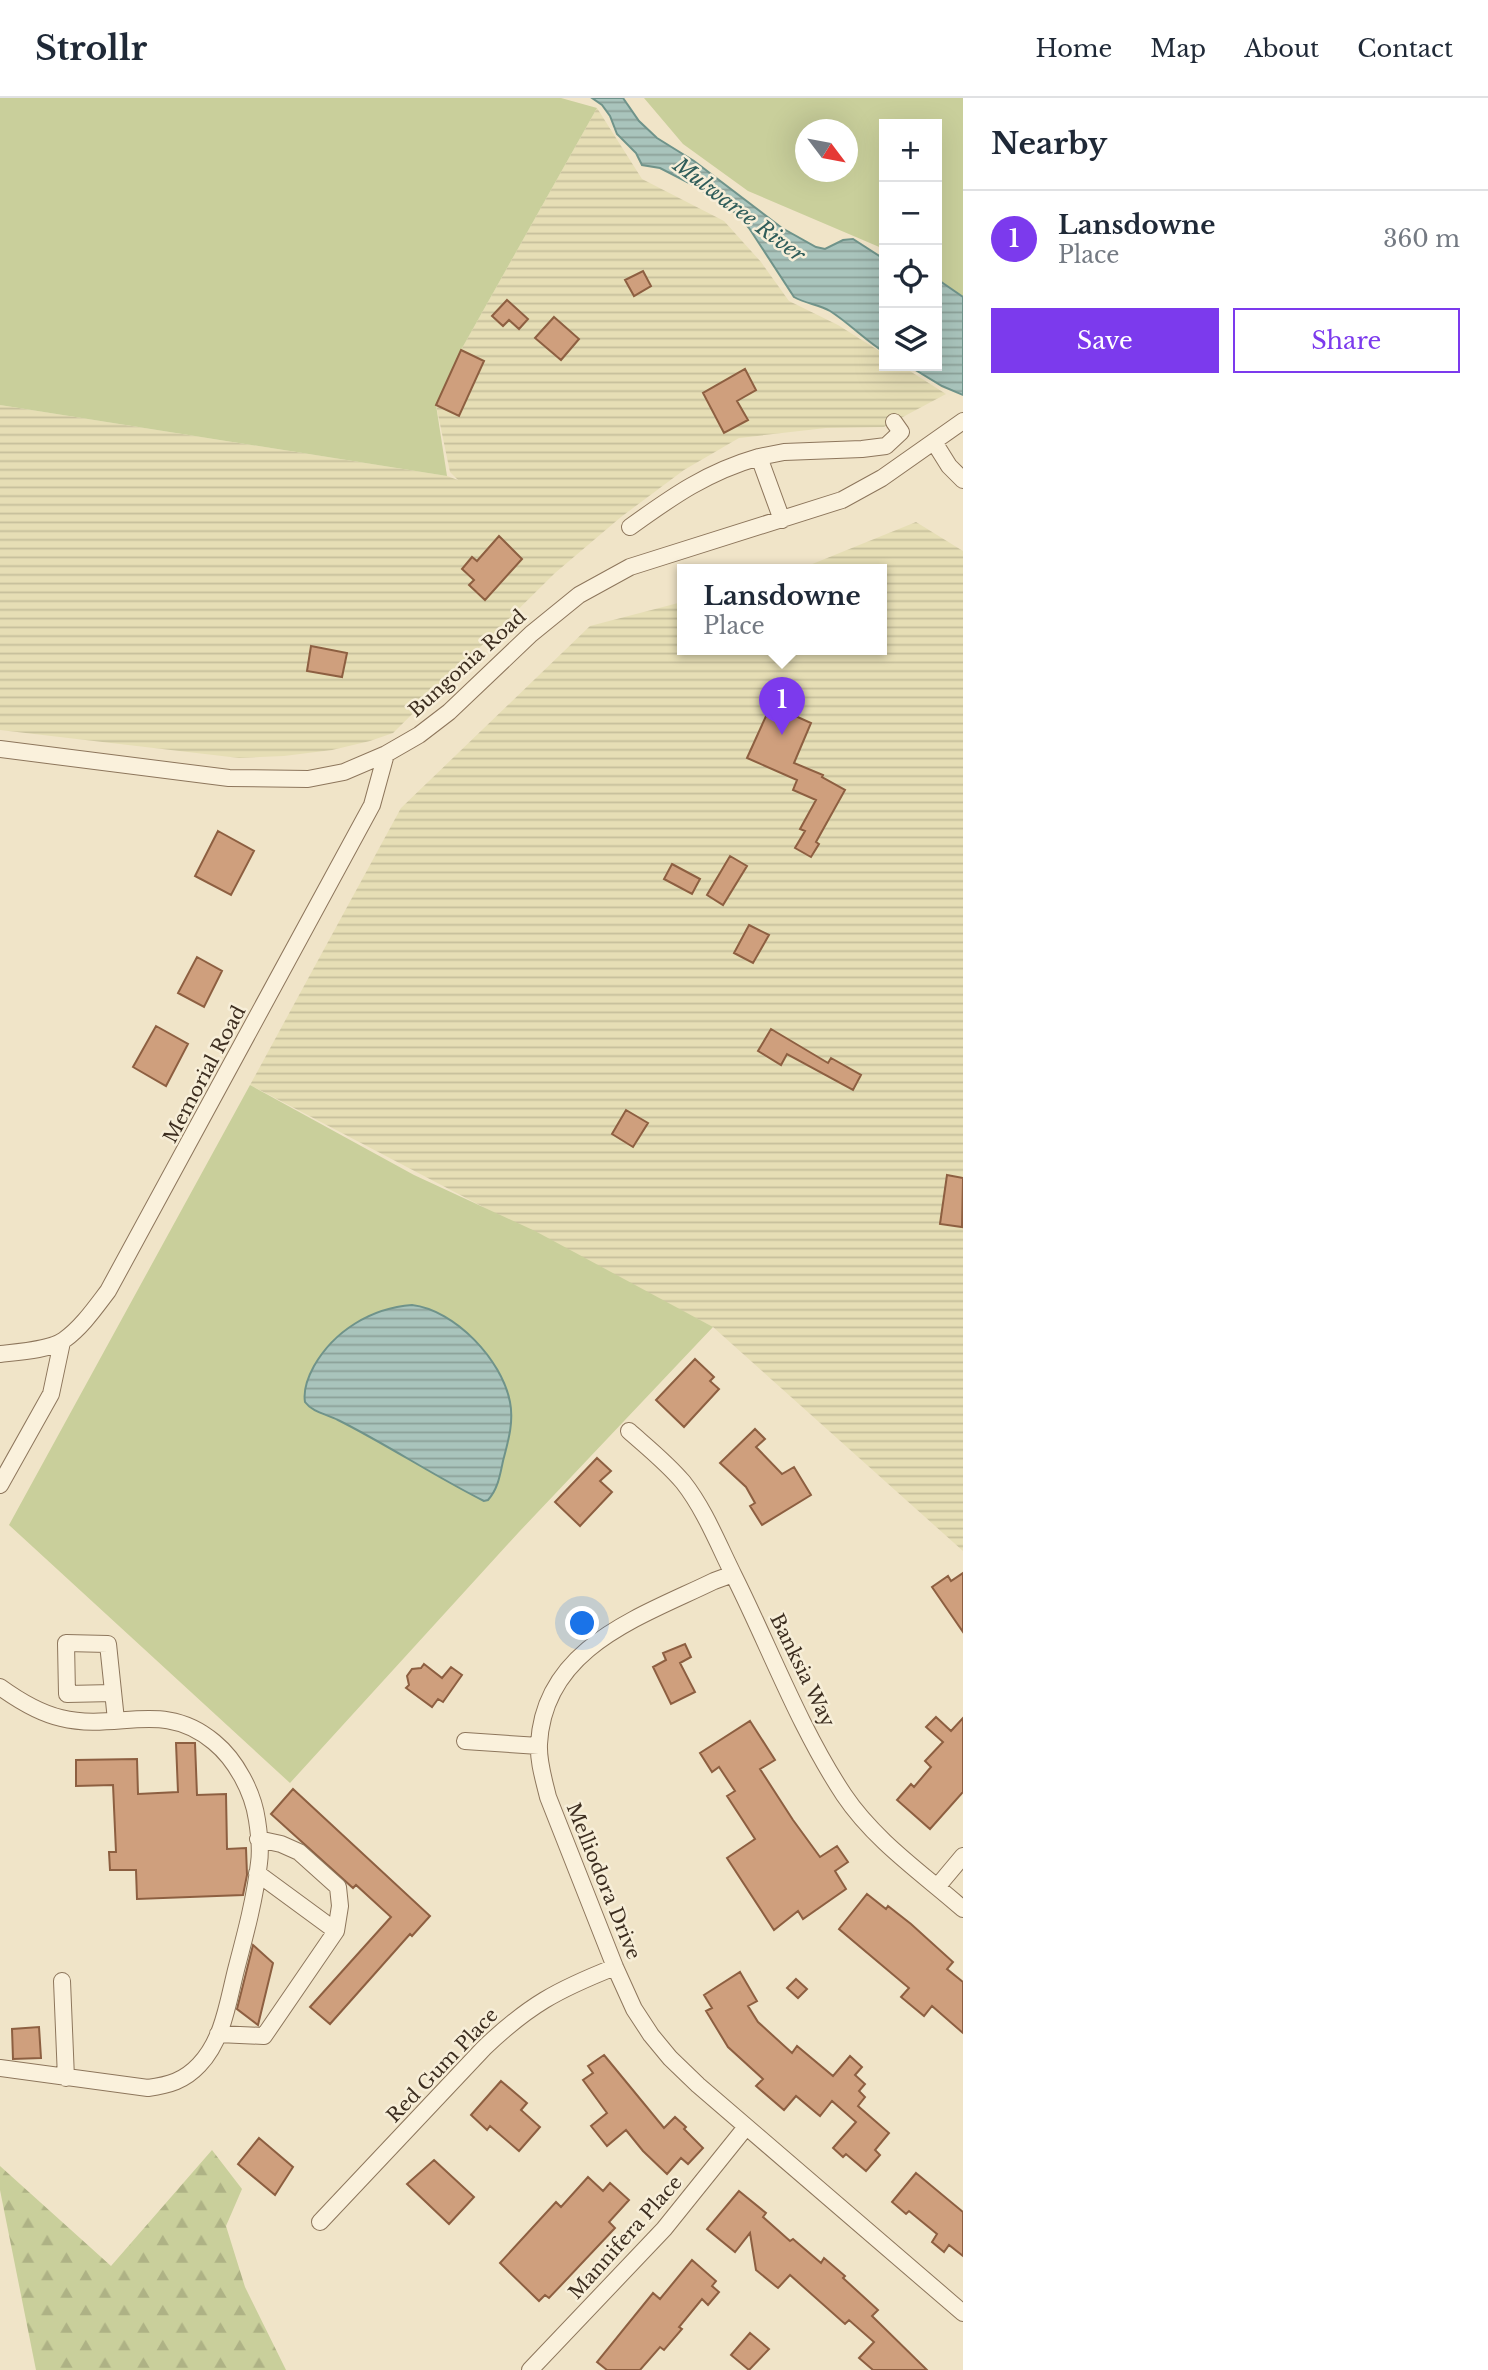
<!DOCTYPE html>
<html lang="en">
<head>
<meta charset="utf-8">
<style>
	:root { --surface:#fff; --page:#f6f6f7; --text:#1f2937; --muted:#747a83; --line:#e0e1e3; --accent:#7c3aed }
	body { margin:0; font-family:"Libre Baskerville",serif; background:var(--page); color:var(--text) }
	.controls { position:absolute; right:21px; top:21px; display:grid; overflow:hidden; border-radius:0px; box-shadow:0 7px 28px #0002 }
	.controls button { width:63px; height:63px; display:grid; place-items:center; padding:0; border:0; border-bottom:2px solid var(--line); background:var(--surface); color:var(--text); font:35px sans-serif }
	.compass { position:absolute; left:795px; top:21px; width:63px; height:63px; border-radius:50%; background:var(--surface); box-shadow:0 7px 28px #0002; rotate:122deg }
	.you { position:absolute; left:583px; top:1526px; width:24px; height:24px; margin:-18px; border:5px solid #fff; border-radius:50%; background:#1a73e8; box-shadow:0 0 0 10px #1a73e833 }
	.badge { display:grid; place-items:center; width:46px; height:46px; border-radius:50%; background:var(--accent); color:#fff; font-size:23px; font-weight:700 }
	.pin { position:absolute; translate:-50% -58px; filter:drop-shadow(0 2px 4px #0008) }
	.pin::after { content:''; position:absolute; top:37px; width:24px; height:21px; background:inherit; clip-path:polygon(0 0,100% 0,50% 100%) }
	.popup { position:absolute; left:677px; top:466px; width:210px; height:91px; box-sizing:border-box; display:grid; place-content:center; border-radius:0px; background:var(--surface); filter:drop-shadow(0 2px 5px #0005); font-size:23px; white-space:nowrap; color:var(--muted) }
	.popup b { font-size:26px; color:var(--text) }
	.popup::after { content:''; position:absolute; left:50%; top:100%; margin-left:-14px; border:14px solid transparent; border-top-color:var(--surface) }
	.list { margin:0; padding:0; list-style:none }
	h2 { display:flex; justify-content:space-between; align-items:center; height:91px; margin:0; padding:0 28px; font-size:30px }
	h2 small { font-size:23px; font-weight:400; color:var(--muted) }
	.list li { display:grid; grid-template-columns:46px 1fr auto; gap:21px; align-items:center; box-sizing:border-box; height:98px; padding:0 28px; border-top:2px solid var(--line) }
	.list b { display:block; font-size:26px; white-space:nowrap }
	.list p { margin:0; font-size:23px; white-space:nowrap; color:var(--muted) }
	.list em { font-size:23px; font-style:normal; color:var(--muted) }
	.actions { display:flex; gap:14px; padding:21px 28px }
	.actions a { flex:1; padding:16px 0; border:2px solid var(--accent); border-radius:0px; text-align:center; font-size:24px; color:var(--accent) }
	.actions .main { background:var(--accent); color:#fff }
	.icon { flex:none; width:38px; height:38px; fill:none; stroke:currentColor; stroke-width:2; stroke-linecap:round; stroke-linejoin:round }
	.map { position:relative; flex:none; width:963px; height:2272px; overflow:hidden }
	header { display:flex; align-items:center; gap:42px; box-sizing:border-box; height:98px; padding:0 35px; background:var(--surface); border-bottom:2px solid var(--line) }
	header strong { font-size:33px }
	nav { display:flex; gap:38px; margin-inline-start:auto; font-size:24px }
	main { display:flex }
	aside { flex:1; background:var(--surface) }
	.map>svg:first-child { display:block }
	.farmland { fill:url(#farmland-rules) }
	.green { fill:#c9cf9b; fill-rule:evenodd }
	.forest { fill:url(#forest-firs) }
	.water { fill:url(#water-rules); stroke:#6f938a; stroke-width:2 }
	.building { fill:#cf9f7d; stroke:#8d5f41; stroke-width:2 }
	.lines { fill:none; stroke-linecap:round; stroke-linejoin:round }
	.minor-casing { stroke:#8d765c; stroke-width:18 }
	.minor { stroke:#faf1dc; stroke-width:16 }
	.labels { text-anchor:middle; stroke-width:5; stroke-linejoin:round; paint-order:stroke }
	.street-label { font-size:19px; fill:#3d2e20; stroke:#f7eed8 }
	.water-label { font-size:21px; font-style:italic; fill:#2f5d5a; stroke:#f7eed8 }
</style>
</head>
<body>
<header>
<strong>Strollr</strong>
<nav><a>Home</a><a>Map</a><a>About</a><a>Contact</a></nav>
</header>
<main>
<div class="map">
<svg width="963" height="2272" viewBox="0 0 963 2272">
	<defs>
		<pattern id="farmland-rules" width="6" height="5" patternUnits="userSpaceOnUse" patternTransform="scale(1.75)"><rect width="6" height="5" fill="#e6deb5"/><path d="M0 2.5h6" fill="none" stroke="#c6bf9b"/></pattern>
		<pattern id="forest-firs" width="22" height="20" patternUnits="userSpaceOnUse" patternTransform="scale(1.75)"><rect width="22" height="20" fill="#c9cf9b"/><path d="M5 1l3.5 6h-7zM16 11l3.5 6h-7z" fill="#aeb285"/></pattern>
		<pattern id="water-rules" width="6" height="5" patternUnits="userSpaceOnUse" patternTransform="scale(1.75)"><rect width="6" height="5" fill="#a9c4bc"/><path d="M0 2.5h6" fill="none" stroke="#8ba098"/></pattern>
	</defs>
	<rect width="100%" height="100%" fill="#f0e4c8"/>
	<path class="farmland" d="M597,10L642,81L724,123L761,164L789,203L838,227L884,256V268H902L946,296L884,329L826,330L739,340L684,372L621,419L555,475L393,635L370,643L332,652L284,658L239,660L0,632V307L447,378L458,382L450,374L436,307L461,252Z
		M916,424L963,453V1453L713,1229L250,987L401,710L590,528L682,504V551H882V471H800Z"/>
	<path class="green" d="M0,0H561L597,10L461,252L436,307L447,378L0,307Z
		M644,0H963V200L937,184V26H884V151L748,93L683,46ZM806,32H848V74H806Z
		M250,987L414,1077L535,1133L713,1229L519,1434L290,1685L9,1427Z"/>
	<path class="forest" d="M212,2052L242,2091L226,2128L245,2189L286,2272H36L0,2092V2068L111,2168Z"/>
	<path class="water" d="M592,0H623L639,23L657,40L694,63L782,130L816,149L825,151L843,142L853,141L884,161V254C865,242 849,225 830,213C818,206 806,206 794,199L749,130L737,116L695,88L660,70L642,67L636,55L617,36L610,18L602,7Z
		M937,181L963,199V297L942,288L909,268H937Z
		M412,1207C455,1212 502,1262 510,1304C514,1324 508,1344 503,1363C500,1377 498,1391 488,1402L484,1403C434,1378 388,1347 338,1322C327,1316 313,1315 305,1304C303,1292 308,1279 314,1268C334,1233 371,1210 412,1207Z"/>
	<path class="building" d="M643,173L651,188L634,198L625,182Z
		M507,202L528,221L519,231L509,222L503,228L492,218Z
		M554,219L579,241L561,262L535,240Z
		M461,252L484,263L459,318L436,307Z
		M745,271L756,292L737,303L748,322L724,335L703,295Z
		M499,438L522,461L485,502L469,487L474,482L462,471L472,459L477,463Z
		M311,548L347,555L342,579L307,573Z
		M771,607L811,625L794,665L823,677L822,679L845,692L816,744L819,746L811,759L795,750L805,733L800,731L816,702L793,692L797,682L747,660Z
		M218,733L254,753L231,797L195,778Z
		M730,758L747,768L723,807L707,797Z
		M672,766L700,781L692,796L664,781Z
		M749,827L769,837L753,865L734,855Z
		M197,859L222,873L204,909L178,895Z
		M156,928L188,946L166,988L133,969Z
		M771,931L828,965L831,960L861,977L853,992L787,956L781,967L758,953Z
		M626,1012L648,1025L633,1049L612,1036Z
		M947,1077L963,1080L962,1129L940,1126Z
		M695,1261L714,1279L710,1283L719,1291L684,1329L656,1302Z
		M755,1331L765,1341L756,1349L782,1376L794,1369L811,1397L762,1427L750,1408L755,1405L746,1389L720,1365Z
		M597,1360L611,1373L600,1383L612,1394L580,1428L555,1404Z
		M963,1475V1534L932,1489L948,1478L951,1483Z
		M685,1546L691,1559L680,1565L695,1594L671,1606L653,1569L666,1562L663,1555Z
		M424,1566L442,1580L451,1569L462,1577L443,1604L438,1601L432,1609L406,1590L409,1587L407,1578L412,1571L421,1570Z
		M936,1619L951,1633L963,1620V1694L930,1731L897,1702L911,1686L914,1689L931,1669L925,1663L943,1644L926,1629Z
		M750,1623L775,1662L760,1671L793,1722L820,1759L837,1748L848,1764L835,1773L846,1791L803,1821L798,1813L774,1832L727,1760L755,1741L727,1698L735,1693L719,1669L712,1674L700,1655Z
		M176,1645H195L197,1697L226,1696L227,1751L246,1750L247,1777L243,1797L137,1801L136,1772H110L109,1754H116L113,1687L76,1688V1662L137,1661L138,1696L178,1694Z
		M293,1691L430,1818L412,1838L410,1836L330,1926L310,1909L391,1819L356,1787L353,1790L271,1716Z
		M867,1796L886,1811L888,1808L911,1826L953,1864L947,1871L963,1884V1935L932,1908L924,1918L901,1899L909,1890L839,1831Z
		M253,1847L273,1865L258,1927L237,1911Z
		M740,1874L757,1903L748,1908L758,1924L792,1955L797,1948L833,1978L850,1958L862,1969L855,1977L865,1986L859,1993L865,1999L858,2008L889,2035L875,2052L880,2057L866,2073L846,2056L843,2059L833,2050L856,2024L832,2003L820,2018L796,1998L784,2012L756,1988L763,1981L728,1949L706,1913L712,1910L704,1897Z
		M796,1881L807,1891L798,1900L787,1890Z
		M39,1929L41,1960L13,1961L12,1931Z
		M604,1957L664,2030L675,2019L686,2029L684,2031L703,2050L688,2066L681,2060L667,2076L643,2053L626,2032L607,2048L591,2028L607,2015L583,1982L593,1975L588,1968Z
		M501,1983L527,2005L521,2012L540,2029L519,2053L490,2028L487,2032L471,2017Z
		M259,2040L293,2069L275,2097L238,2066Z
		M434,2062L474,2099L449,2126L407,2086Z
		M916,2075L963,2114V2158L949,2147L944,2154L932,2144L937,2136L909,2113L906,2116L892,2104Z
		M588,2079L603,2093L610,2085L629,2102L609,2124L615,2130L549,2200L545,2197L539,2203L500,2165L556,2104L561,2109Z
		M739,2093L766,2115L763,2119L790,2143L793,2141L821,2165L824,2160L845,2178L843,2180L878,2212L872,2218L927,2272H873L859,2260L874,2244L849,2222L845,2226L790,2177L778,2190L756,2172L750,2135L735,2154L707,2131Z
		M692,2162L716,2183L712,2188L719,2194L708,2207L702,2201L679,2229L682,2231L664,2252L660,2249L640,2272H607L597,2264L653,2195L660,2201Z
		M750,2235L769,2251L749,2272L731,2257Z"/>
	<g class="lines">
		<defs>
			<path id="minor" d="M934,344L949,368L963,382
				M759,359L784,354L862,351L886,348L901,334L894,324
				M630,429C673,398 707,374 759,359L782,422
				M0,651L229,680L308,681L344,674L386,656L419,637L449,614L531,536L579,497L630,469L842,402L882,380L963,323
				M0,1256C17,1254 50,1252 64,1242C82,1229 95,1210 108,1193L372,707L386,656
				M629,1333C647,1349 667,1365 683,1384C705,1412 718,1446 734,1478C770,1550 799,1629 844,1697C875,1743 922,1775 963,1811
				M0,1387L51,1296L62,1244
				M733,1476L714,1483C640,1519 544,1549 539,1646C538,1664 544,1682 548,1699L615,1869L634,1911L651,1937L670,1960L698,1987L963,2215
				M0,1589C18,1602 39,1615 61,1620C118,1634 163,1601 214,1644C236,1662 253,1694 257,1722C259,1735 261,1752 259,1765C255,1800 246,1834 237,1868C228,1902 224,1941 199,1967C184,1983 169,1987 148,1990L0,1970
				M113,1595L67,1596L66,1545L108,1546L116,1622
				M465,1643L539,1648
				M257,1775L336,1833L340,1808L338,1789L299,1754L281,1746L258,1741
				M937,1789L963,1758
				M62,1883L66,1980
				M218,1936L264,1938L336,1833
				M320,2124L484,1950C529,1907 557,1892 615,1869
				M530,2272L664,2131L746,2029"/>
		</defs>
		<use href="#minor" class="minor-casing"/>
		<use href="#minor" class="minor"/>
	</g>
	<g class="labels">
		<g class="street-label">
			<text transform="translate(467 565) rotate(-42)" y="7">Bungonia Road</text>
			<text transform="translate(204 976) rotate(-62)" y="7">Memorial Road</text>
			<text transform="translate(803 1572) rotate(64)" y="7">Banksia Way</text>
			<text transform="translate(604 1783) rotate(68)" y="7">Melliodora Drive</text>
			<text transform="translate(442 1967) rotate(-46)" y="7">Red Gum Place</text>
			<text transform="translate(625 2139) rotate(-48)" y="7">Mannifera Place</text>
		</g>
		<g class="water-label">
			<text transform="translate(739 112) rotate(37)" y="7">Mulwaree River</text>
		</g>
	</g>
</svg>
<div class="controls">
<button>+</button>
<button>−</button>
<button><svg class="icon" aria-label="locate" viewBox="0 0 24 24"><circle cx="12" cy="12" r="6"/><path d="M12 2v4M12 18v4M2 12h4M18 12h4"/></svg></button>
<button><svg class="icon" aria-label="layers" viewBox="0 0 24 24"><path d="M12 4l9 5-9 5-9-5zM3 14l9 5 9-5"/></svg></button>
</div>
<svg class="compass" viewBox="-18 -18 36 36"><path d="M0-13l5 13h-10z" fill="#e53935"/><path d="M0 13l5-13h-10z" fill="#747a83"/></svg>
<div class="you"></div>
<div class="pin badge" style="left:782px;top:637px">1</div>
<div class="popup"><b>Lansdowne</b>Place</div>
</div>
<aside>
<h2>Nearby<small></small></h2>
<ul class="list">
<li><span class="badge">1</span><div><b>Lansdowne</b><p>Place</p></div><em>360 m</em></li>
</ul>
<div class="actions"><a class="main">Save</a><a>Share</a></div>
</aside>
</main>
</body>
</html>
